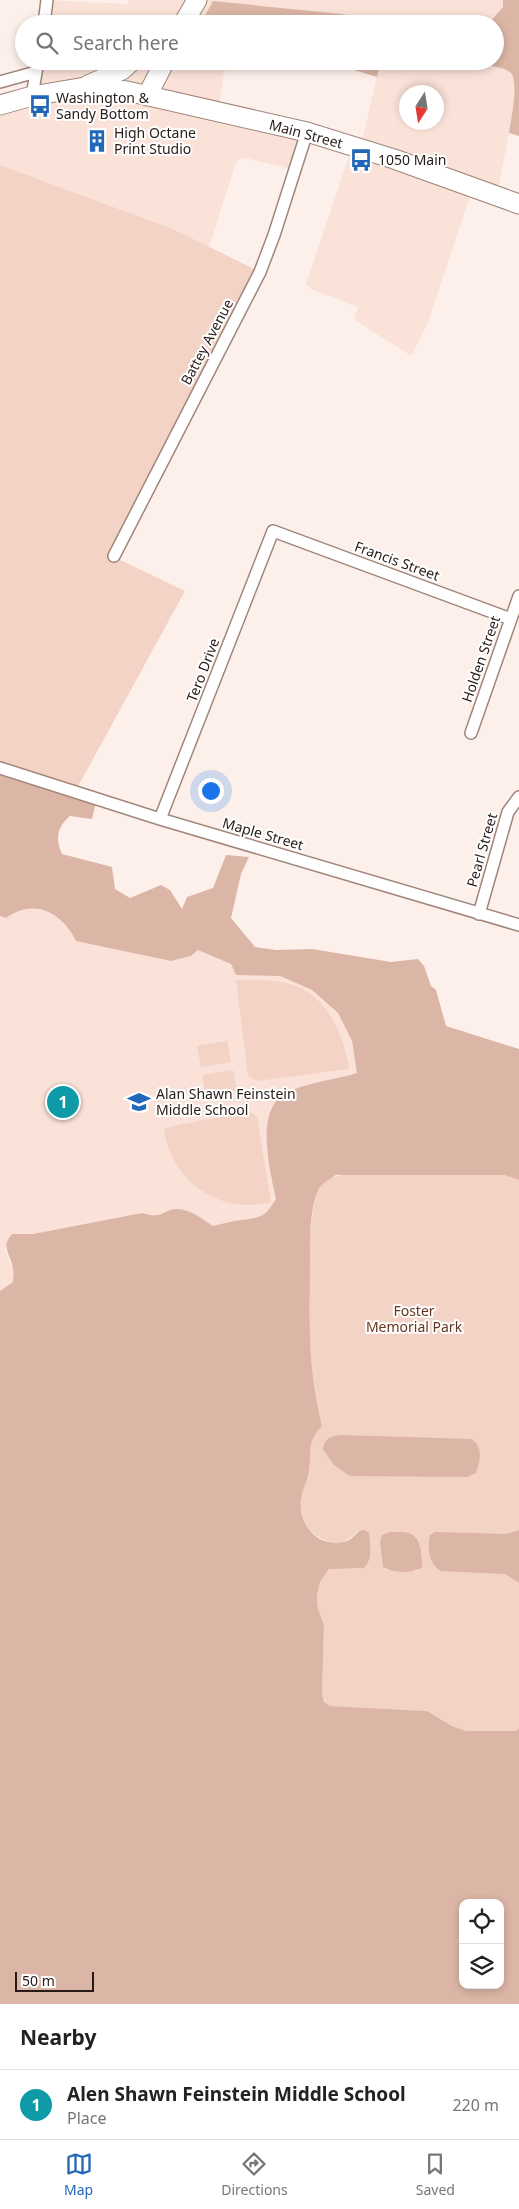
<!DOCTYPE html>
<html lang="en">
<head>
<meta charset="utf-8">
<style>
	:root { --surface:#fff; --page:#f6f6f6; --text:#222; --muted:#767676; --line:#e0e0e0; --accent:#2267b8 }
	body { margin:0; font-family:"Noto Sans",sans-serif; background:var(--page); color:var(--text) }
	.controls { position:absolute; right:15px; bottom:15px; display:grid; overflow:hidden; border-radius:10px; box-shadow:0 2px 8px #0003 }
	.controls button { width:45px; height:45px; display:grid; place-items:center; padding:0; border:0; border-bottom:1px solid var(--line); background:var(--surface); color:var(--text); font:25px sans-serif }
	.compass { position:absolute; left:399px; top:85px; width:45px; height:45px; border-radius:50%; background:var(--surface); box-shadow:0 2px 8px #0003; rotate:192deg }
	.scale { position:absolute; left:15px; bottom:12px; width:79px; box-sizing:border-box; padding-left:5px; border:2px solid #261b17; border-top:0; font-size:14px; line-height:18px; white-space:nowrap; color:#261b17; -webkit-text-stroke:4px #fff; paint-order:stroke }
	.you { position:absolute; left:210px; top:790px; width:18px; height:18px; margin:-12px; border:4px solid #fff; border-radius:50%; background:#1a73e8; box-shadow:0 0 0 8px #1a73e833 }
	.badge { display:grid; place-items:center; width:32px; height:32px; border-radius:50%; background:var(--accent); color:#fff; font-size:16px; font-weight:700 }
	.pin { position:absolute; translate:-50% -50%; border:2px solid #fff; box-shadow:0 1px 5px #0006 }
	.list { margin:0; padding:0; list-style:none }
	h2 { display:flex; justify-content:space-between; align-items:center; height:65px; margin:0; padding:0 20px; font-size:21px }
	h2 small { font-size:16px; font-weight:400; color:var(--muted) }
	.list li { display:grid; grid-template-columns:32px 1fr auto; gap:15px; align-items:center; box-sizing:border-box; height:70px; padding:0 20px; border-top:1px solid var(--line) }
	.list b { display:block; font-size:19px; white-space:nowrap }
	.list p { margin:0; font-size:16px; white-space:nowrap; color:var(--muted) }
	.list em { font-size:16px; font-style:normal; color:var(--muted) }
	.icon { flex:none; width:28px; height:28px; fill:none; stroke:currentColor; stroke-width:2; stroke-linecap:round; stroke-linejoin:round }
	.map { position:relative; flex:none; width:519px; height:2004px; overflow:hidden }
	.search { position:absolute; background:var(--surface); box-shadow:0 2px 8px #0003; left:15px; right:15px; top:15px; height:55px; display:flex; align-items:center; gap:12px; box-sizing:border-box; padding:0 18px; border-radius:28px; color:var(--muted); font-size:19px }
	.sheet { height:135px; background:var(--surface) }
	nav { display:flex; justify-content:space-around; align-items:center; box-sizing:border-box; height:70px; border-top:1px solid var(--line); background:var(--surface); font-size:14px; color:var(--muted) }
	nav a { display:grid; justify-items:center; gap:2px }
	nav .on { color:var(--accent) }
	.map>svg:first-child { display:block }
	.built { fill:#fae2d8; fill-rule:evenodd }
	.green { fill:#f3d3c5; fill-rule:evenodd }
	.forest { fill:#dbb5a5; fill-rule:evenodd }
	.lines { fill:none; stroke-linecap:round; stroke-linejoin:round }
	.minor-casing { stroke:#a18579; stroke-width:14 }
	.primary-casing { stroke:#a18579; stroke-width:21 }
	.minor { stroke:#fff; stroke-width:11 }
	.primary { stroke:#fff; stroke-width:19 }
	.labels { text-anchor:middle; stroke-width:4; stroke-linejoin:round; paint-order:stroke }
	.poi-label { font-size:14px; fill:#261b17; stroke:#fff; text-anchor:start }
	.street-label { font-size:14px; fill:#261b17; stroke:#fff }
	.park-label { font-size:14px; fill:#67351e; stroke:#fff }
</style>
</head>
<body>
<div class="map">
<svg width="519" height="2004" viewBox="0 0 519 2004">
	<rect width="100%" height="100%" fill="#fdf0eb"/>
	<path class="built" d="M48,0L128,4L129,0H503L504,3L503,7L488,24H395L342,14L213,1L200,24H45Z
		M38,61H226L218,112L361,146L379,67L383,61H476L477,64L505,69L513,74L516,82V97L497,195L473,187L428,323L411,356L355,320L354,316L358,309L357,307L311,289L306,284L352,147L308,134L290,169L246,158L237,160L209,247L173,229L0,165V104L31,94ZM406,92H436V122H406Z
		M30,908L47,911L60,917L71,929L77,941L171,961L191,956L198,950L231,964L236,975L280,976L312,990L338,1013L352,1041L357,1073L318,1082L267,1124L268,1155L276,1199L267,1213L256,1220H241L213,1226L189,1212L175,1209L161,1215L152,1216L142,1213L33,1234H12L5,1250L13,1268V1282L0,1291V916L6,918L19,910Z"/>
	<path class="green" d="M0,165L173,229L260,272L114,557L185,591L75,792L0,768Z
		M236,980C254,980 273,979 290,984C327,994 344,1035 349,1069L257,1081L248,1076Z
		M227,1041L231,1062L201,1067L197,1046Z
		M233,1070L237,1091L206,1096L202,1075Z
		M249,1111L257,1117L271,1202C220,1216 169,1180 164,1128Z
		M353,1174L504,1175L519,1180V1530L506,1534L490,1572L505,1574L519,1583V1728L516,1731H466L452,1726L427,1711L330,1706L324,1702L322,1695L324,1625L318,1609L317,1595L320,1582L329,1569L337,1567L357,1569L358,1530C351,1539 344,1544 332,1542C310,1539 299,1518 301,1497C302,1489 307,1483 309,1475C312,1454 305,1442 322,1425C319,1415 315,1403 314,1392C310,1357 300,1203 324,1182C332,1175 343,1175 353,1174ZM416,1536L422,1562L417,1571L387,1570L383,1567Z"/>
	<path class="forest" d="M503,0H519V136L509,133C511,120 519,82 511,73C503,66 487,66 477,64L476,61H495V24H488L503,7Z
		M213,1L342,14L395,24H238L231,22V24H200Z
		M334,61H383L379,67L377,77L341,66Z
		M0,767L97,797L92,819L70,816C57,827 55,839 62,854L112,867L115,889L130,898L161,885L170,890L182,909L187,897L213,888L226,855L249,857L241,874L231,918L255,947L276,950L312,949L391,962L418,959L424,966L431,986L436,990L446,1026L519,1049V1180L504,1175H336C328,1180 320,1184 317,1193C309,1215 310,1242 310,1265C309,1319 308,1373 322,1426C306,1442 312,1451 309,1472C308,1480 304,1486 302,1494C297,1511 306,1533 322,1540C329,1543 342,1544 349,1540C355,1537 356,1531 364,1530L369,1533C370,1544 373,1560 364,1568L329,1569L320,1582L317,1595L318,1609L324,1625L322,1695L324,1702L330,1706L427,1711L452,1726L466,1731H516L519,1728V2004H0V1291L13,1282C13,1278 14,1273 13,1269C11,1254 0,1248 12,1234H33L142,1213C164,1220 163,1209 177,1209C190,1209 202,1219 213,1226C222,1224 232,1221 241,1220C262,1217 264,1218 276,1199C270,1170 254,1110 286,1093C308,1082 334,1080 357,1073L352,1041L338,1013L312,990L280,976L236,975L231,964L198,950L191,956L171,961L76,941C63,913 34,897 6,918L0,916ZM463,1903H500V1985H463Z
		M341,1435L471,1439C484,1446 480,1461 476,1473L467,1477L350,1476L334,1465L323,1449C325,1438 330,1436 341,1435Z
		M519,1530V1583L505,1574L441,1571C429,1565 427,1547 430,1535L435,1532L506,1534Z
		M390,1532C408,1532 417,1530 421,1551C421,1556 423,1562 422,1567C413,1574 392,1573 383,1567L380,1542L382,1535Z"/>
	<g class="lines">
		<defs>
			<path id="minor" d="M44,24L47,0
				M0,82L36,72
				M32,96L38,61
				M114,556L260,272L274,235L307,132
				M471,733L519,596
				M0,768L160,819L519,925
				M160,819L273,531L511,619
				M479,914L508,812L519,797"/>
			<path id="primary" d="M183,24L197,0
				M88,85L122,70L132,61
				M147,96L165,61
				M0,105L32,96L85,87L127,91L307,132L394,159L519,204"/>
		</defs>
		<use href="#minor" class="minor-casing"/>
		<use href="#primary" class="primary-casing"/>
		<use href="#minor" class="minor"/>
		<use href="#primary" class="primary"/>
	</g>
	<defs>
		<symbol id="bus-bare" viewBox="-9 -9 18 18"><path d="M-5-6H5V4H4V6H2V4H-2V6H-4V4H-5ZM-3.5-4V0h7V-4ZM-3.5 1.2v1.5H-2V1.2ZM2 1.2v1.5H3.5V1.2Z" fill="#2267b8" stroke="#fff" stroke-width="2.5" paint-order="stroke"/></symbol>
		<symbol id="building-bare" viewBox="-9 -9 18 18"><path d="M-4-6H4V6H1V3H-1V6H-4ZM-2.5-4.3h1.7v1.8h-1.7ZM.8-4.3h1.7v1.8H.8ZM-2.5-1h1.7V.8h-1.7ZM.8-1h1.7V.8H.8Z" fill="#2267b8" stroke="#fff" stroke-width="2.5" paint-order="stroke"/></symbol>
		<symbol id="school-bare" viewBox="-9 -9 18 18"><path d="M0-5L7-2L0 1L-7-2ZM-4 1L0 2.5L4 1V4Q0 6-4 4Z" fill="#2267b8" stroke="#fff" stroke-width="2.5" paint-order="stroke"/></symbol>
	</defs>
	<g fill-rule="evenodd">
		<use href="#bus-bare" x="24" y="90" width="32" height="32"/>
		<use href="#building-bare" x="81" y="125" width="32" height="32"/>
		<use href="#bus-bare" x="345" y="144" width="32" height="32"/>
		<use href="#school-bare" x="123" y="1086" width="32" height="32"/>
	</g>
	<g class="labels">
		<g class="poi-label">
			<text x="56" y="103">Washington &amp;<tspan x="56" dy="16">Sandy Bottom</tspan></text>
			<text x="114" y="138">High Octane<tspan x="114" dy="16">Print Studio</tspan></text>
			<text x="378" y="165">1050 Main</text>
			<text x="156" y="1099">Alan Shawn Feinstein<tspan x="156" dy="16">Middle School</tspan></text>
		</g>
		<g class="street-label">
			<text transform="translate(306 134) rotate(15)" y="5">Main Street</text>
			<text transform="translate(207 342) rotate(-62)" y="5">Battey Avenue</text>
			<text transform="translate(397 561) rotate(20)" y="5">Francis Street</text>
			<text transform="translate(481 659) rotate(-71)" y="5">Holden Street</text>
			<text transform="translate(203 670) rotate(-69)" y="5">Tero Drive</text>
			<text transform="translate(263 834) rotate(16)" y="5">Maple Street</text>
			<text transform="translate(482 850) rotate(-74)" y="5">Pearl Street</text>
		</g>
		<g class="park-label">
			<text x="414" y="1316">Foster<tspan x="414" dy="16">Memorial Park</tspan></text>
		</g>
	</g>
</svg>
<div class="controls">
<button><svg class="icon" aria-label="locate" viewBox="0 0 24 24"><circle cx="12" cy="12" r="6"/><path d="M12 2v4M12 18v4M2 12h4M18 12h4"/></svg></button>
<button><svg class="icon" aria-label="layers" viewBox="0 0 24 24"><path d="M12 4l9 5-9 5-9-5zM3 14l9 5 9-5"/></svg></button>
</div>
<svg class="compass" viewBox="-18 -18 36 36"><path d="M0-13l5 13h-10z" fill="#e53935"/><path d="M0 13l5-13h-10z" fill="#767676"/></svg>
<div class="scale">50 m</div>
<div class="you"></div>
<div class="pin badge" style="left:63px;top:1102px;background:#0f9aa8">1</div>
<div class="search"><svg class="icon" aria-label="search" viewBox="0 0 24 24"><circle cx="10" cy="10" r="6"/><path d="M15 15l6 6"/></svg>Search here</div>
</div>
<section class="sheet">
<h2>Nearby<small></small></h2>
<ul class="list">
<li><span class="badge" style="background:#0f9aa8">1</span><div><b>Alen Shawn Feinstein Middle School</b><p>Place</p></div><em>220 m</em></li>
</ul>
</section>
<nav>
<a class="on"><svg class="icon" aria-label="map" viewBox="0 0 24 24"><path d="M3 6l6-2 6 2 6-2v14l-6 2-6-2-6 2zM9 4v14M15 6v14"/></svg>Map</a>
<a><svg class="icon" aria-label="directions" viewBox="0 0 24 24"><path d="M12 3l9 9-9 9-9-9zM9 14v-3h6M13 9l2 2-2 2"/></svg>Directions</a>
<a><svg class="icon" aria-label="saved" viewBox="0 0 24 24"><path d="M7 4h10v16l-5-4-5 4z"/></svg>Saved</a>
</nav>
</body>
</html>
